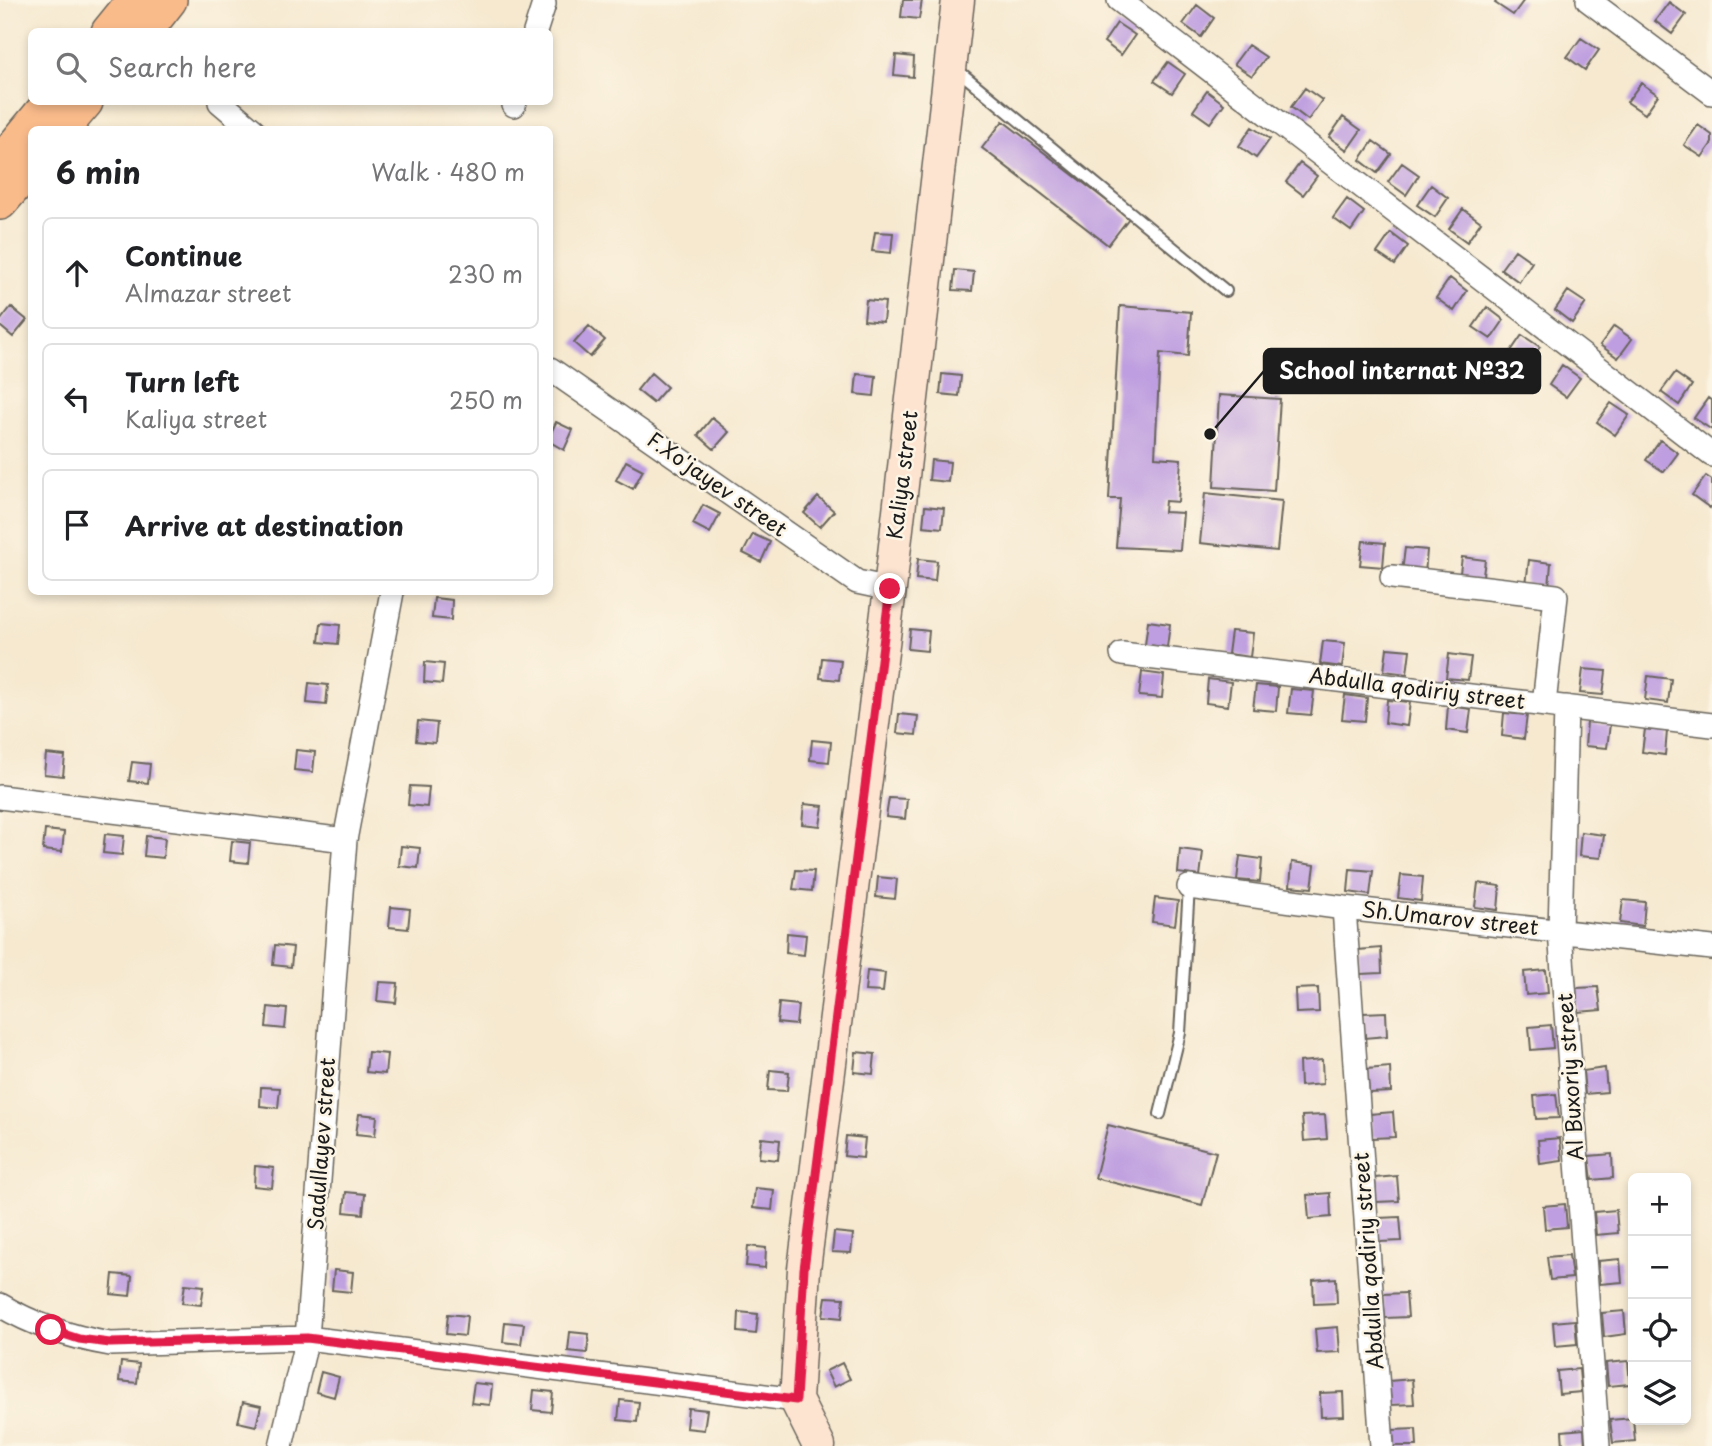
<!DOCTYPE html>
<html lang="en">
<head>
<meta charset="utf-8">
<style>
	:root { --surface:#fff; --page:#f6f6f6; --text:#202124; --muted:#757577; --line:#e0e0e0 }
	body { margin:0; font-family:"Playpen Sans",sans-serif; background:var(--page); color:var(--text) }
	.controls { position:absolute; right:21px; bottom:21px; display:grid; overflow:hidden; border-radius:10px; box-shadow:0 4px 10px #0003 }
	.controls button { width:63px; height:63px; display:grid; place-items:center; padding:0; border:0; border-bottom:2px solid var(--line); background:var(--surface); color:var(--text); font:35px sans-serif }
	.stop { position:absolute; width:21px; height:21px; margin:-16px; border:5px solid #e11d48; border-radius:50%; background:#fff }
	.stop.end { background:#e11d48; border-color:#fff; box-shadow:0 2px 7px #0008 }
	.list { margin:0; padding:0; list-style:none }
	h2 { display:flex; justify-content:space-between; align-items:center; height:91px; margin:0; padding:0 28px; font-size:30px }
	h2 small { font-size:23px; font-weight:400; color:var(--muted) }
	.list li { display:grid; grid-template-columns:46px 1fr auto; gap:21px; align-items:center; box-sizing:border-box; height:112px; margin:0 14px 14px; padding:0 14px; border:2px solid var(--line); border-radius:10px }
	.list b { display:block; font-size:26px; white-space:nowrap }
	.list p { margin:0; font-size:23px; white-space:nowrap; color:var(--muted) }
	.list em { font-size:23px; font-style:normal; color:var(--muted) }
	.icon { flex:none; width:38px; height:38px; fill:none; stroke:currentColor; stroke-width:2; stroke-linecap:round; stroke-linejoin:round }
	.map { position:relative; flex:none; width:1712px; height:1446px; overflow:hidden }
	.search { position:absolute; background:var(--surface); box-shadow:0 4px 10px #0003; left:28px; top:28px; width:525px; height:77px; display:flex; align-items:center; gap:18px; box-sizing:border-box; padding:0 24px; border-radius:10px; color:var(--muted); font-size:26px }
	.panel { position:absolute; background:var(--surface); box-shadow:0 4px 10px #0003; left:28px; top:126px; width:525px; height:469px; border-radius:10px }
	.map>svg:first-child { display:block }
	.building { fill:#be9de0 }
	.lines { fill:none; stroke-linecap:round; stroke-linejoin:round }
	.service-casing { stroke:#68645b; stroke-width:14 }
	.minor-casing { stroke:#68645b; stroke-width:26 }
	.secondary-casing { stroke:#68645b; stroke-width:35 }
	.primary-casing { stroke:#68645b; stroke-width:38 }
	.service { stroke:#fff; stroke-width:10 }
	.minor { stroke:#fff; stroke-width:23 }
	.secondary { stroke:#fde4d1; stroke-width:32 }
	.primary { stroke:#fabb8b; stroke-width:35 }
	.route { stroke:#e11d48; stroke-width:9 }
	.labels { text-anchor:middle; stroke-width:5; stroke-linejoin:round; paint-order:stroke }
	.street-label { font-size:21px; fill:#1c1c1c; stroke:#fcf5e5 }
	.leader { fill:none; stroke:#1c1c1c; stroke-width:2.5 }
	.callout-dot { fill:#1c1c1c; stroke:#fcf5e5; stroke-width:2.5 }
	.callout { fill:#1c1c1c; stroke:#1c1c1c; stroke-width:2.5 }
	.callout-label { font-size:23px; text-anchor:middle; font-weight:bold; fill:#fff }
</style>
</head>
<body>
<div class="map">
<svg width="1712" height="1446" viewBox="0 0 1712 1446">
	<rect width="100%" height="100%" fill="#fcf5e5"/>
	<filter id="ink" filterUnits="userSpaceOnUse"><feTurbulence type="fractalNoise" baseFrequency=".0143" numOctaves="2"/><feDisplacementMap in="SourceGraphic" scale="14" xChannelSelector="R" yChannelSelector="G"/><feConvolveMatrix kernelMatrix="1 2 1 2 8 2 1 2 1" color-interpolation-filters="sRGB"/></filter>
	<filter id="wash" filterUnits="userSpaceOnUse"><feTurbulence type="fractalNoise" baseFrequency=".00686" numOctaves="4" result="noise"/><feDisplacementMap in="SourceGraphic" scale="28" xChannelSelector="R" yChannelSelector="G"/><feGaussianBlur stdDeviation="1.57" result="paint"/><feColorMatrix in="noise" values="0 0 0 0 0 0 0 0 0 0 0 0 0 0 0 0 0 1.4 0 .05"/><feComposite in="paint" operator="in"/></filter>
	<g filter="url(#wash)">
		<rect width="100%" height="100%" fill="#f6e9d0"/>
		<g id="blocks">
			<path class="building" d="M903,0H922L919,19L901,17Z
				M1497,0H1524L1513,15L1495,3Z
				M1669,2L1686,15L1672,34L1655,21Z
				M1197,5L1214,18L1201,37L1183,24Z
				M1117,23L1135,35L1121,55L1104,42Z
				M1581,38L1599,50L1585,70L1567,57Z
				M1248,45L1266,57L1252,76L1234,64Z
				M896,55L914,57L913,77L894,75Z
				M1168,62L1185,74L1172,93L1154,81Z
				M1641,83L1658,95L1645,114L1627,102Z
				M1305,88L1322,100L1308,120L1291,107Z
				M1207,91L1224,104L1210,123L1193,111Z
				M1343,117L1361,130L1347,150L1329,137Z
				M1003,121L1129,218L1108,245L982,148Z
				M1698,125L1712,135V143L1702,157L1684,145Z
				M1252,127L1270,139L1256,158L1239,146Z
				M1373,141L1391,154L1377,173L1360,160Z
				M1300,163L1317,176L1303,195L1286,182Z
				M1402,163L1419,175L1406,195L1388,182Z
				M1431,185L1448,198L1435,217L1417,205Z
				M1347,199L1364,212L1351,231L1333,218Z
				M1463,209L1481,222L1467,242L1449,229Z
				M875,232L893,233L891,253L872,251Z
				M1391,233L1408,246L1395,265L1377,253Z
				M1515,250L1532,262L1519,282L1501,269Z
				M955,270L974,272L972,291L953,290Z
				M1450,278L1467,291L1454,311L1436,298Z
				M1568,291L1586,303L1572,323L1555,310Z
				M866,300L885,302L883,322L864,320Z
				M1120,306L1191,312L1188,356L1160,353L1155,457L1181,459L1178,502L1165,501L1164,512L1183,513L1180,550L1116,547L1120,499H1109Z
				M11,307L27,320L13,337L0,326V321Z
				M1487,307L1504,320L1491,339L1473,327Z
				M589,326L605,340L590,357L574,343Z
				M1614,326L1632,339L1618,358L1600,345Z
				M1522,335L1540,347L1526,366L1509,354Z
				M1562,365L1580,378L1566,397L1549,385Z
				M651,373L667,387L653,403L637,390Z
				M1675,373L1692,385L1679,405L1661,392Z
				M857,374L876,376L874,396L855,394Z
				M942,374L961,376L959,396L940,394Z
				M1219,395L1280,399L1274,491L1214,487Z
				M1708,398L1712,401V430L1694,418Z
				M1611,403L1629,415L1615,435L1597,422Z
				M712,418L729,432L714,449L698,435Z
				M556,422L573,430L564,450L550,442V435Z
				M1660,440L1678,453L1664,472L1646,460Z
				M931,460L950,462L948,482L929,480Z
				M626,461L643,470L633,489L616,480Z
				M1706,476L1712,480V505L1710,508L1692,495Z
				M1205,493L1282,501L1277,551L1200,543Z
				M818,497L834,511L820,527L804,513Z
				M703,505L720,514L710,533L693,524Z
				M925,506L944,508L942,528L923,526Z
				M753,534L770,542L761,562L743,553Z
				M1363,541L1385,543L1383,567L1360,565Z
				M1405,548L1427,550L1425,574L1402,572Z
				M1462,557L1485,560L1482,583L1459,581Z
				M918,559L937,561L935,581L916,579Z
				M1529,560L1551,563L1549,587L1526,584Z
				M434,598L452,600L451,620L432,618Z
				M1148,621L1170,624L1167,647L1145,645Z
				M321,623L340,625L338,644L319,642Z
				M910,629L929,631L927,651L908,649Z
				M1231,631L1253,633L1250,657L1228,654Z
				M1323,641L1345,643L1342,667L1320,664Z
				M1387,648L1410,650L1407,674L1384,671Z
				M1449,654L1471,657L1468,680L1446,678Z
				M822,658L841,660L839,680L820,678Z
				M425,662L444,664L442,684L424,682Z
				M1583,669L1606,671L1603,695L1580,693Z
				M1142,672L1164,675L1162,698L1139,696Z
				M1648,676L1671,679L1668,703L1645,700Z
				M1208,679L1231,682L1228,706L1206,703Z
				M309,683L328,685L326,705L307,703Z
				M1256,685L1278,687L1276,711L1253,709Z
				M1291,689L1314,691L1311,715L1288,713Z
				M1345,695L1367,698L1365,721L1342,719Z
				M1387,700L1410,702L1407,726L1385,723Z
				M1448,706L1471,709L1468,733L1446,730Z
				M1504,713L1527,715L1524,739L1502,736Z
				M899,714L918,716L916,735L897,733Z
				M418,721L437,723L435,743L416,741Z
				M1587,722L1610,724L1607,748L1585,746Z
				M1645,729L1667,731L1665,755L1642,752Z
				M812,740L831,742L829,762L810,760Z
				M296,750L315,752L313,772L294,770Z
				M46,754L65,756L63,776L44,774Z
				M132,762L150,764L148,783L129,781Z
				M410,786L429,787L427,807L408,805Z
				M889,798L907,799L905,819L886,817Z
				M804,804L823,806L820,826L802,824Z
				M45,830L64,832L62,852L43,850Z
				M1581,832L1604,835L1601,858L1579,856Z
				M105,834L124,836L122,855L103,853Z
				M146,836L165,838L163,858L144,856Z
				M232,841L250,843L248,863L230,861Z
				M401,846L420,848L418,868L399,866Z
				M1180,849L1203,852L1200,876L1178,873Z
				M1240,856L1262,859L1260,882L1237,880Z
				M1292,862L1315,865L1312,888L1290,886Z
				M1350,869L1373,871L1370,895L1348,892Z
				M796,870L814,871L812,891L793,889Z
				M1401,875L1423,877L1421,901L1398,898Z
				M878,877L897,879L895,899L876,897Z
				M1478,883L1500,886L1498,910L1475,907Z
				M1155,898L1178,901L1175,925L1152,922Z
				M1623,900L1645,902L1643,926L1620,923Z
				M391,907L410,909L408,929L389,927Z
				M787,933L806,935L804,955L786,953Z
				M275,945L293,947L291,967L273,965Z
				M1381,948L1382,973L1360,974L1358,950Z
				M1546,970L1548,993L1526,995L1524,972Z
				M867,971L885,973L883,992L865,991Z
				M379,982L398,983L396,1003L377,1001Z
				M1598,987L1601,1010L1578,1012L1576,988Z
				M1318,988L1319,1012L1296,1013L1295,989Z
				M779,1003L798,1005L796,1025L777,1023Z
				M268,1007L287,1009L285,1029L266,1027Z
				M1386,1012L1387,1036L1364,1038L1363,1013Z
				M1551,1025L1553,1048L1531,1050L1529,1027Z
				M368,1052L387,1054L385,1074L366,1072Z
				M856,1052L875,1054L873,1074L854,1072Z
				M1322,1060L1323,1084L1300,1086L1299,1062Z
				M1390,1067L1391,1092L1369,1093L1367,1069Z
				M1605,1068L1607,1092L1585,1094L1583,1071Z
				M770,1070L789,1072L787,1091L768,1090Z
				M261,1087L280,1088L278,1108L260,1106Z
				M1556,1094L1559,1118L1536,1119L1534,1096Z
				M1393,1112L1395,1137L1372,1138L1370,1114Z
				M359,1114L377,1116L375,1136L356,1134Z
				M1325,1115L1327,1139L1304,1141L1302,1116Z
				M1108,1125L1216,1152L1202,1205L1095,1178Z
				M846,1136L865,1138L863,1158L844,1156Z
				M761,1138L780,1140L778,1160L759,1158Z
				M1560,1138L1562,1161L1540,1164L1538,1140Z
				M1612,1154L1613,1178L1592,1180L1589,1156Z
				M255,1166L274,1168L272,1188L254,1186Z
				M1397,1176L1399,1201L1376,1202L1375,1178Z
				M755,1188L774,1190L772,1210L753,1208Z
				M346,1192L365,1194L363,1214L344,1212Z
				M1330,1193L1331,1217L1309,1219L1307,1195Z
				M1565,1204L1567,1227L1545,1229L1543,1206Z
				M1616,1210L1618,1233L1596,1235L1594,1212Z
				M1400,1217L1402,1241L1379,1242L1378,1218Z
				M834,1232L853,1234L851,1253L832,1252Z
				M748,1246L766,1248L765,1268L746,1266Z
				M1569,1255L1572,1278L1550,1280L1547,1257Z
				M1620,1259L1622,1282L1600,1284L1598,1261Z
				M334,1270L353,1272L351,1292L332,1290Z
				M113,1274L132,1276L130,1296L111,1294Z
				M1336,1278L1337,1303L1314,1304L1313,1280Z
				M185,1284L204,1286L201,1305L182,1303Z
				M1406,1293L1408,1317L1385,1318L1383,1294Z
				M826,1297L844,1298L842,1318L823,1316Z
				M1624,1311L1626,1334L1604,1337L1602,1313Z
				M739,1312L758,1314L756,1334L738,1332Z
				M448,1314L467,1316L465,1336L446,1334Z
				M1575,1320L1577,1344L1555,1346L1553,1322Z
				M505,1322L524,1324L521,1344L503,1342Z
				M1338,1327L1340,1352L1317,1353L1315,1329Z
				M570,1332L589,1334L587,1353L568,1351Z
				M1628,1361L1630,1384L1608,1386L1606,1363Z
				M121,1362L139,1364L137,1383L119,1381Z
				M842,1363L850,1379L834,1387L826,1371Z
				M1579,1369L1581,1392L1559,1394L1557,1371Z
				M321,1372L339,1377L334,1397L316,1392Z
				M1412,1379L1414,1404L1391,1405L1389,1381Z
				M474,1383L492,1385L490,1405L471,1403Z
				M534,1390L553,1392L551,1412L532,1410Z
				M1343,1392L1344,1416L1321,1417L1320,1393Z
				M620,1400L639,1402L637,1422L618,1420Z
				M243,1402L261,1406L256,1426L238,1422Z
				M688,1408L707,1410L704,1430L686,1428Z
				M1633,1418L1635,1441L1613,1443L1610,1420Z
				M1416,1429L1417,1446H1394L1393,1430Z
				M1584,1429L1585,1446H1563L1562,1431Z"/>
		</g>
	</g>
	<g filter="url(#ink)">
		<use href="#blocks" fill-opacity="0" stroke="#68645b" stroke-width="2"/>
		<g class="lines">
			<defs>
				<path id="service" d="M955,68L1226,291
					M1160,1114L1180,1033L1189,887"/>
				<path id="minor" d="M1119,0L1712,455
					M1588,0L1712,93
					M535,32L544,4L543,0
					M220,102L253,130
					M514,105L515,102
					M550,369L857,582L890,589
					M1392,577L1556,596L1544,704
					M1122,654L1712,725
					M1566,707L1560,931L1598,1446
					M0,797L345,840
					M1189,887L1344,908L1712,948
					M1344,908L1382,1446
					M0,1305C35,1326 70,1337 110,1344L307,1338L796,1400
					M281,1446L307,1338L345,840L392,592"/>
				<path id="secondary" d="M819,1446L796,1400L804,1269L890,589L958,0"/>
				<path id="primary" d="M109,32L135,0
					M144,32L169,0
					M61,130L85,102
					M0,164L51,102
					M0,202L32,165"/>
			</defs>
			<use href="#service" class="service-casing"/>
			<use href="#minor" class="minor-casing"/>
			<use href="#secondary" class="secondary-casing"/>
			<use href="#primary" class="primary-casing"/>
			<use href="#service" class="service"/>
			<use href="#minor" class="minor"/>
			<use href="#secondary" class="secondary"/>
			<use href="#primary" class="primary"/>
		</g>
	</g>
	<g class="lines" filter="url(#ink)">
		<path class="route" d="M51,1330L79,1339L110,1343L307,1338L796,1400L804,1269L890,589"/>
	</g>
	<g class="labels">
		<g class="street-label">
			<text transform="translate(903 475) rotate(-83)" y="7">Kaliya street</text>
			<text transform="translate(717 485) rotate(35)" y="7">F.Хo'jayev street</text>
			<text transform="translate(1417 689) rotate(7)" y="7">Abdulla qodiriy street</text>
			<text transform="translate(1450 919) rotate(6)" y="7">Sh.Umarov street</text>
			<text transform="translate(1571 1077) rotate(-94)" y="7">Al Buxoriy street</text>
			<text transform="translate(322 1144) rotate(-86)" y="7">Sadullayev street</text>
			<text transform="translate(1369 1261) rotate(-94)" y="7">Abdulla qodiriy street</text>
		</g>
	</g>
	<path class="leader" d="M1210 434L1264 371"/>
	<circle class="callout-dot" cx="1210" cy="434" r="7"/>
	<rect class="callout" x="1264" y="349" width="276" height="44" rx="7"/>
	<g class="callout-label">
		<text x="1402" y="379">School internat №32</text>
	</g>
</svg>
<div class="controls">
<button>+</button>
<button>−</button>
<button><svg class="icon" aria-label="locate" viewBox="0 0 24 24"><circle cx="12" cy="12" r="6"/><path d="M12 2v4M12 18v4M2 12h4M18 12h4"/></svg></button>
<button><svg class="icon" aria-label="layers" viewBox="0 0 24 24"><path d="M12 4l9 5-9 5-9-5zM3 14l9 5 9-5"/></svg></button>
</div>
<div class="stop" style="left:51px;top:1330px"></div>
<div class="stop end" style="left:890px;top:589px"></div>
<div class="search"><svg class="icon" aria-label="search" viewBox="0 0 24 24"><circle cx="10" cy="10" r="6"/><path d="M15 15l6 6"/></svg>Search here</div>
<section class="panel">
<h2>6 min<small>Walk · 480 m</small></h2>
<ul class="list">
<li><svg class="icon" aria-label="ahead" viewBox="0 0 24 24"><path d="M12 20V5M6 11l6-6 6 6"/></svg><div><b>Continue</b><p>Almazar street</p></div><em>230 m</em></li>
<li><svg class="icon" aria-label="left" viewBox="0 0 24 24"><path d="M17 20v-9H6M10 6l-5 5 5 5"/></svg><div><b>Turn left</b><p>Kaliya street</p></div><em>250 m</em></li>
<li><svg class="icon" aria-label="arrive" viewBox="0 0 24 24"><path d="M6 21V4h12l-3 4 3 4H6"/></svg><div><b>Arrive at destination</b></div></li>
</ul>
</section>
</div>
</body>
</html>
